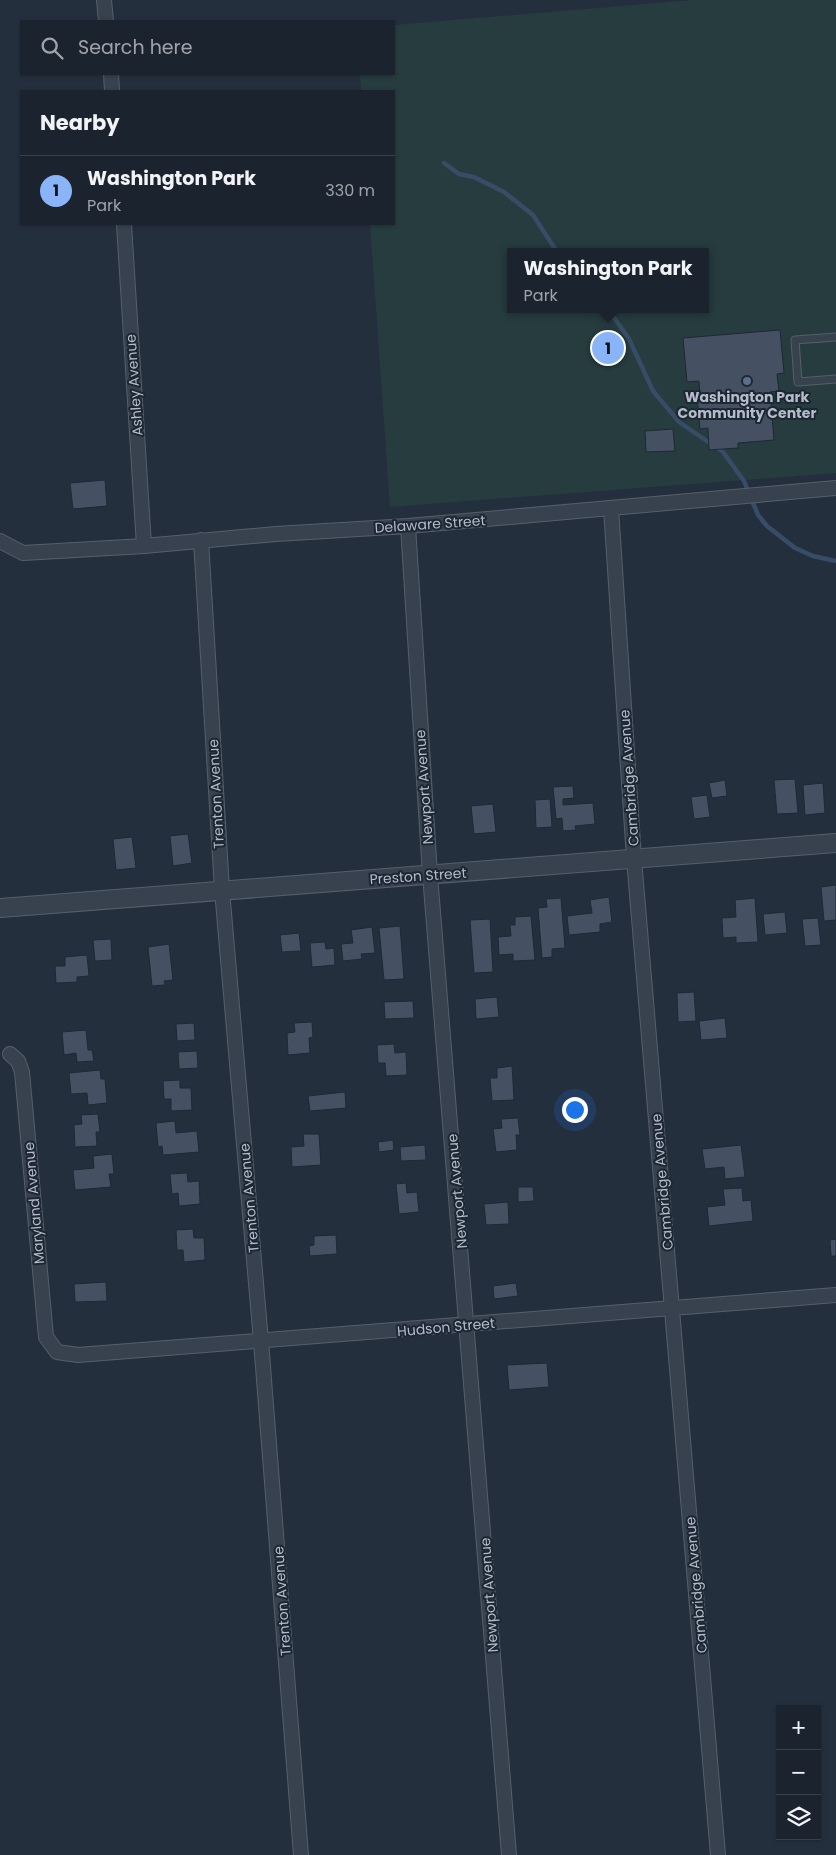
<!DOCTYPE html>
<html lang="en">
<head>
<meta charset="utf-8">
<style>
	:root { --surface:#1b232e; --page:#242b36; --text:#f1f3f6; --muted:#a0a4aa; --line:#39404a; --accent:#8ab4f8 }
	body { margin:0; font-family:Poppins,sans-serif; background:var(--page); color:var(--text) }
	.controls { position:absolute; right:15px; bottom:15px; display:grid; overflow:hidden; border-radius:0px; box-shadow:0 1px 4px #0004 }
	.controls button { width:45px; height:45px; display:grid; place-items:center; padding:0; border:0; border-bottom:1px solid var(--line); background:var(--surface); color:var(--text); font:25px sans-serif }
	.you { position:absolute; left:574px; top:1109px; width:18px; height:18px; margin:-12px; border:4px solid #fff; border-radius:50%; background:#1a73e8; box-shadow:0 0 0 8px #1a73e833 }
	.badge { display:grid; place-items:center; width:32px; height:32px; border-radius:50%; background:var(--accent); color:#111; font-size:16px; font-weight:700 }
	.pin { position:absolute; translate:-50% -50%; border:2px solid #fff; box-shadow:0 1px 5px #0006 }
	.popup { position:absolute; left:507px; top:248px; width:202px; height:65px; box-sizing:border-box; display:grid; place-content:center; border-radius:0px; background:var(--surface); filter:drop-shadow(0 1px 4px #0005); font-size:16px; white-space:nowrap; color:var(--muted) }
	.popup b { font-size:19px; color:var(--text) }
	.popup::after { content:''; position:absolute; left:50%; top:100%; margin-left:-10px; border:10px solid transparent; border-top-color:var(--surface) }
	.list { margin:0; padding:0; list-style:none }
	h2 { display:flex; justify-content:space-between; align-items:center; height:65px; margin:0; padding:0 20px; font-size:21px }
	h2 small { font-size:16px; font-weight:400; color:var(--muted) }
	.list li { display:grid; grid-template-columns:32px 1fr auto; gap:15px; align-items:center; box-sizing:border-box; height:70px; padding:0 20px; border-top:1px solid var(--line) }
	.list b { display:block; font-size:19px; white-space:nowrap }
	.list p { margin:0; font-size:16px; white-space:nowrap; color:var(--muted) }
	.list em { font-size:16px; font-style:normal; color:var(--muted) }
	.icon { flex:none; width:28px; height:28px; fill:none; stroke:currentColor; stroke-width:2; stroke-linecap:round; stroke-linejoin:round }
	.map { position:relative; flex:none; width:836px; height:1855px; overflow:hidden }
	.search { position:absolute; background:var(--surface); box-shadow:0 1px 4px #0004; left:20px; top:20px; width:375px; height:55px; display:flex; align-items:center; gap:12px; box-sizing:border-box; padding:0 18px; border-radius:0px; color:var(--muted); font-size:19px }
	.panel { position:absolute; background:var(--surface); box-shadow:0 1px 4px #0004; left:20px; top:90px; width:375px; height:135px; border-radius:0px }
	.map>svg:first-child { display:block }
	.green { fill:#263c3f; fill-rule:evenodd }
	.lines { fill:none; stroke-linecap:round; stroke-linejoin:round }
	.stream { stroke:#394c67; stroke-width:4.5 }
	.building { fill:#455162; stroke:#1f2835 }
	.service-casing { stroke:#565f6c; stroke-width:9 }
	.minor-casing { stroke:#565f6c; stroke-width:16 }
	.tertiary-casing { stroke:#565f6c; stroke-width:20 }
	.service { stroke:#38414e; stroke-width:7 }
	.minor { stroke:#38414e; stroke-width:14 }
	.tertiary { stroke:#38414e; stroke-width:18 }
	.service-dot { fill:#5c6f8a; stroke:#1d2633; stroke-width:2 }
	.labels { text-anchor:middle; stroke-width:4; stroke-linejoin:round; paint-order:stroke }
	.street-label { font-size:14px; fill:#b4bcc9; stroke:#1d2633 }
	.poi-label { font-size:14px; font-weight:bold; fill:#b4bcc9; stroke:#1d2633 }
</style>
</head>
<body>
<div class="map">
<svg width="836" height="1855" viewBox="0 0 836 1855">
	<rect width="100%" height="100%" fill="#242f3e"/>
	<path class="green" d="M693,0H836V473L390,507L370,224H394V91H361L360,74H394V25ZM510,252H706V309H510Z"/>
	<g class="lines">
		<path class="stream" d="M444,163L459,174L474,177L504,192L533,215L557,252
			M608,309L629,339L653,391L679,422L723,452L744,481L758,515L767,526L795,548L813,556L836,561"/>
	</g>
	<path class="building" d="M780,330L784,373L777,374L779,391L770,392L774,440L738,443V448L709,450L708,428L700,429L697,395H700L699,381L687,382L683,338Z
		M673,429L675,451L646,452L645,431Z
		M105,480L107,506L73,509L70,483Z
		M795,779L798,813L777,814L774,780Z
		M725,780L727,796L712,798L709,783Z
		M823,783L825,813L805,815L803,785Z
		M573,786L574,798L563,799V805L593,803L595,824L575,826L576,830L563,831L562,818L556,819L553,787Z
		M707,795L710,817L694,819L691,797Z
		M550,799L552,827L536,828L535,800Z
		M493,804L496,832L474,834L471,806Z
		M188,834L192,863L173,866L170,836Z
		M132,837L136,868L116,870L113,839Z
		M836,885V920L824,921L821,887Z
		M609,897L612,922L600,924V932L569,935L567,916L592,913L590,900Z
		M561,898L565,948L552,949V957L542,958L538,908L547,907L546,899Z
		M755,898L758,942L736,943V937L723,938L722,918L736,917L735,900Z
		M785,912L787,933L765,935L763,914Z
		M531,916L535,960L513,961V954L499,955L498,937L511,936L510,925H515V917Z
		M818,918L821,945L805,946L802,919Z
		M490,919L493,972L474,973L470,920Z
		M400,926L404,979L384,980L379,928Z
		M372,927L375,953L361,954L362,959L343,961L341,944L353,943L351,930Z
		M299,933L301,951L282,952L280,935Z
		M111,939L112,960L95,961L93,940Z
		M325,942L326,949L334,948L335,965L312,967L310,943Z
		M169,944L173,980L164,981L165,985L152,986L148,947Z
		M87,955L89,976L77,977V982L56,983L55,966H65V957Z
		M694,992L696,1021L678,1022L677,993Z
		M497,997L499,1017L476,1019L475,999Z
		M413,1001L414,1018L385,1019L384,1002Z
		M725,1018L727,1038L701,1040L699,1021Z
		M312,1022L313,1037L309,1038L310,1053L288,1055L287,1033L295,1032L294,1023Z
		M194,1023L195,1040L177,1041L176,1024Z
		M86,1030L88,1050H92L94,1061L77,1062L76,1053L64,1055L62,1032Z
		M394,1044L395,1053L406,1052L407,1075L386,1076L385,1063H378L377,1045Z
		M197,1051L198,1068L179,1069L178,1052Z
		M512,1066L514,1100L492,1101L490,1078H497V1068Z
		M100,1070L101,1079H105L107,1103L88,1105L87,1093L71,1094L69,1073Z
		M180,1080V1088H191L192,1110L171,1111V1099H164L163,1081Z
		M345,1092L346,1108L310,1111L308,1096Z
		M98,1114L100,1132H96L97,1146L75,1147L74,1125L82,1124L81,1115Z
		M518,1118L520,1135H516L517,1150L496,1152L493,1129L502,1128L501,1119Z
		M175,1121L176,1133L197,1131L199,1152L163,1155L162,1146L158,1147L156,1123Z
		M303,1134H319L321,1165L292,1167L291,1147L304,1146Z
		M393,1140L394,1150L379,1152L378,1142Z
		M425,1145L426,1160L401,1161L400,1147Z
		M741,1145L745,1177L725,1179L724,1167L705,1169L702,1149Z
		M112,1154L114,1174H109L111,1187L75,1190L73,1170L94,1168L93,1156Z
		M187,1173L188,1182L199,1181L200,1204L179,1206L178,1193L172,1194L170,1174Z
		M406,1183L407,1193L417,1192L419,1212L399,1214L396,1184Z
		M518,1187H533L534,1201L518,1202Z
		M742,1188L743,1201L751,1200L753,1221L709,1226L707,1207L725,1205L723,1189Z
		M508,1202L509,1224L486,1225L484,1204Z
		M193,1229L194,1238H204L205,1260L184,1262L183,1250H177L176,1230Z
		M336,1235L337,1254L310,1256L309,1246L314,1245V1236Z
		M836,1239V1256H831L830,1240Z
		M106,1282L107,1301L75,1302L74,1284Z
		M516,1283L518,1296L494,1299L493,1286Z
		M547,1363L549,1387L509,1390L507,1365Z"/>
	<g class="lines">
		<defs>
			<path id="service" d="M836,337L795,340L798,382L836,379"/>
			<path id="minor" d="M104,0L106,21
				M111,74L112,91
				M124,224L144,546
				M611,508L634,859L718,1855
				M408,526L430,875L509,1855
				M201,540L222,890L261,1341L301,1855
				M0,541L23,553L144,546L276,534L408,526L836,488
				M10,1054L18,1061L22,1072L46,1337L57,1352L78,1355L836,1295"/>
			<path id="tertiary" d="M0,908L836,843"/>
		</defs>
		<use href="#service" class="service-casing"/>
		<use href="#minor" class="minor-casing"/>
		<use href="#tertiary" class="tertiary-casing"/>
		<use href="#service" class="service"/>
		<use href="#minor" class="minor"/>
		<use href="#tertiary" class="tertiary"/>
	</g>
	<circle class="service-dot" cx="747" cy="381" r="5"/>
	<g class="labels">
		<g class="street-label">
			<text transform="translate(134 385) rotate(-94)" y="5">Ashley Avenue</text>
			<text transform="translate(430 524) rotate(-4)" y="5">Delaware Street</text>
			<text transform="translate(629 778) rotate(-94)" y="5">Cambridge Avenue</text>
			<text transform="translate(424 787) rotate(-94)" y="5">Newport Avenue</text>
			<text transform="translate(216 794) rotate(-93)" y="5">Trenton Avenue</text>
			<text transform="translate(418 876) rotate(-4)" y="5">Preston Street</text>
			<text transform="translate(662 1182) rotate(-95)" y="5">Cambridge Avenue</text>
			<text transform="translate(457 1191) rotate(-95)" y="5">Newport Avenue</text>
			<text transform="translate(249 1198) rotate(-95)" y="5">Trenton Avenue</text>
			<text transform="translate(34 1203) rotate(-95)" y="5">Maryland Avenue</text>
			<text transform="translate(446 1327) rotate(-5)" y="5">Hudson Street</text>
			<text transform="translate(696 1585) rotate(-95)" y="5">Cambridge Avenue</text>
			<text transform="translate(489 1595) rotate(-94)" y="5">Newport Avenue</text>
			<text transform="translate(282 1601) rotate(-94)" y="5">Trenton Avenue</text>
		</g>
		<g class="poi-label">
			<text x="747" y="402">Washington Park<tspan x="747" dy="16">Community Center</tspan></text>
		</g>
	</g>
</svg>
<div class="controls">
<button>+</button>
<button>−</button>
<button><svg class="icon" aria-label="layers" viewBox="0 0 24 24"><path d="M12 4l9 5-9 5-9-5zM3 14l9 5 9-5"/></svg></button>
</div>
<div class="you"></div>
<div class="pin badge" style="left:608px;top:348px">1</div>
<div class="popup"><b>Washington Park</b>Park</div>
<div class="search"><svg class="icon" aria-label="search" viewBox="0 0 24 24"><circle cx="10" cy="10" r="6"/><path d="M15 15l6 6"/></svg>Search here</div>
<section class="panel">
<h2>Nearby<small></small></h2>
<ul class="list">
<li><span class="badge">1</span><div><b>Washington Park</b><p>Park</p></div><em>330 m</em></li>
</ul>
</section>
</div>
</body>
</html>
